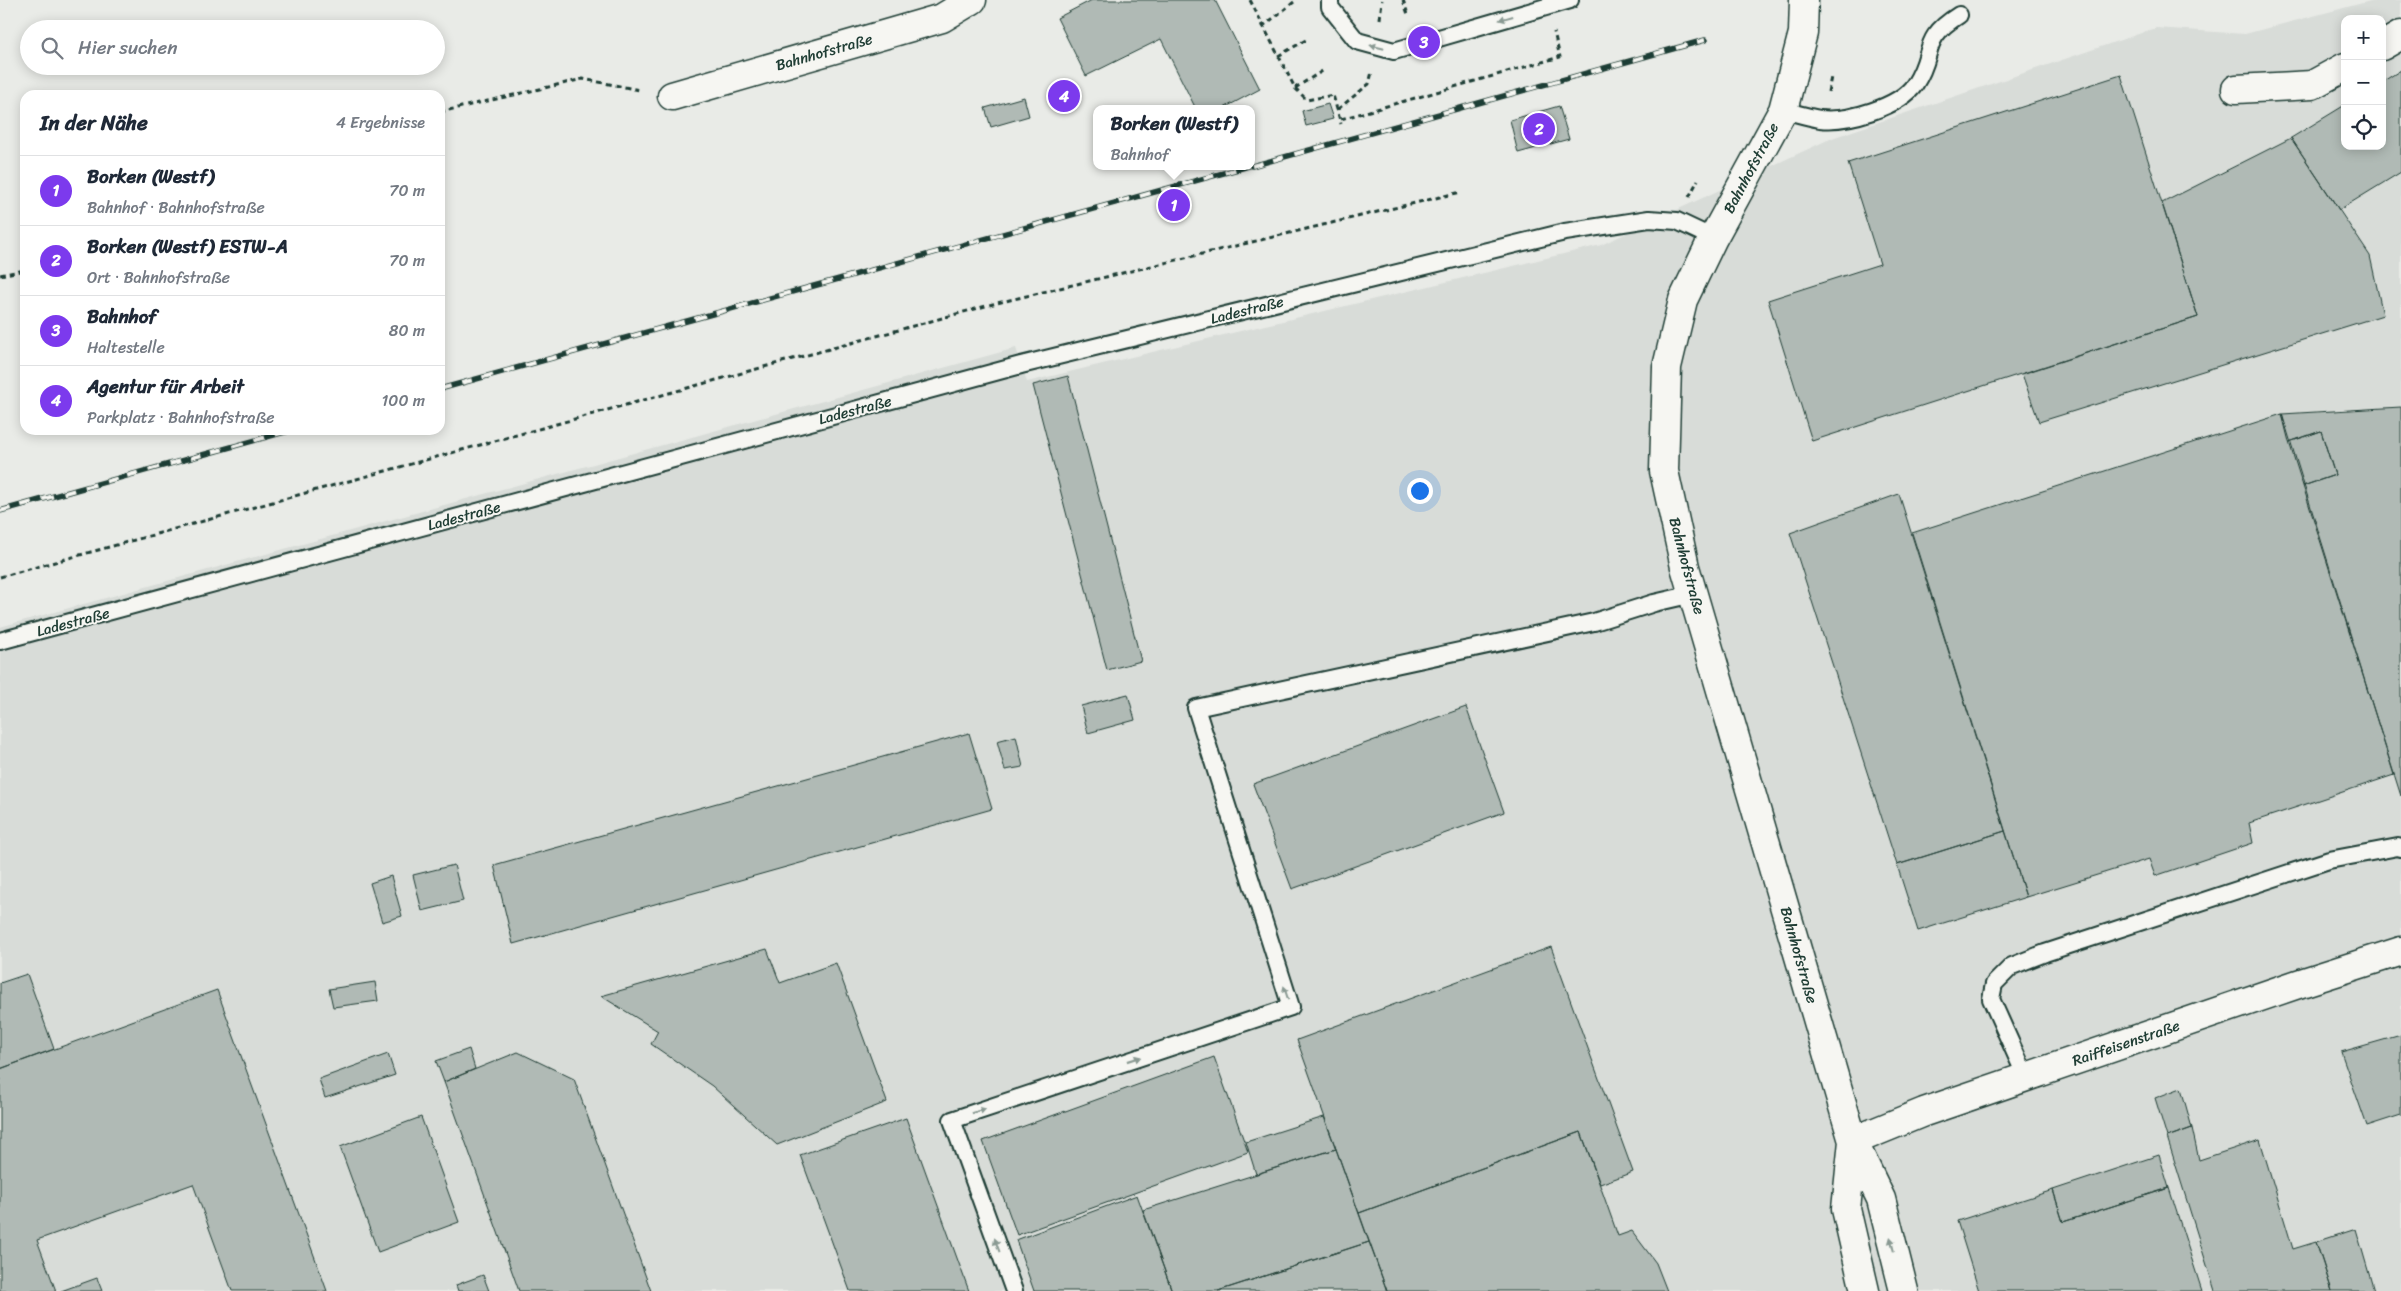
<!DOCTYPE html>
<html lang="de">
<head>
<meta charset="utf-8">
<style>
	:root { --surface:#fff; --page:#f6f6f7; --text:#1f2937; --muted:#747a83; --line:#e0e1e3; --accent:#7c3aed }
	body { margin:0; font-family:Sriracha,sans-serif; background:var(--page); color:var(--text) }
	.controls { position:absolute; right:15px; top:15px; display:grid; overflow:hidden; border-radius:10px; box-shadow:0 2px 12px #0003 }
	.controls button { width:45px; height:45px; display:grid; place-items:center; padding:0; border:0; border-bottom:1px solid var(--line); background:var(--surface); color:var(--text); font:25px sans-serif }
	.you { position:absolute; left:1419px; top:490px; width:18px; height:18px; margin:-12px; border:4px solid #fff; border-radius:50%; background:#1a73e8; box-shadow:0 0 0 8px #1a73e833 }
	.badge { display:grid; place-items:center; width:32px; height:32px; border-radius:50%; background:var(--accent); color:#fff; font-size:16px; font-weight:700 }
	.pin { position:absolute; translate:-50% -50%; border:2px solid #fff; box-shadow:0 1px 5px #0006 }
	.popup { position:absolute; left:1093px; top:105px; width:162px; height:65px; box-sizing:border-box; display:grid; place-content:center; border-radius:10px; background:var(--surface); filter:drop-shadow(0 1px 4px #0005); font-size:16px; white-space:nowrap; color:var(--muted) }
	.popup b { font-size:19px; color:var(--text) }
	.popup::after { content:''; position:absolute; left:50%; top:100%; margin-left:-10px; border:10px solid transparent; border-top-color:var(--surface) }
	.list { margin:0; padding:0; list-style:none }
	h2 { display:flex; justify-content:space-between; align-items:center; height:65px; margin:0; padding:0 20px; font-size:21px }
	h2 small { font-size:16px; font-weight:400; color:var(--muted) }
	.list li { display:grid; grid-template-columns:32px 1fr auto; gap:15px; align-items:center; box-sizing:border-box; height:70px; padding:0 20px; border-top:1px solid var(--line) }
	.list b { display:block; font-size:19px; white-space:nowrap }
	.list p { margin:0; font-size:16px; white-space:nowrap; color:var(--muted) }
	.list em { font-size:16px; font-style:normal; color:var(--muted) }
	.icon { flex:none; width:28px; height:28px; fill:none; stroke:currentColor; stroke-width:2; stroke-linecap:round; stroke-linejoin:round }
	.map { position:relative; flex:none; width:2401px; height:1291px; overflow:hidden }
	.search { position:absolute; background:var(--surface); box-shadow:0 2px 12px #0003; left:20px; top:20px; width:425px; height:55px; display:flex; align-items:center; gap:12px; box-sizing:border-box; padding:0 18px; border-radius:28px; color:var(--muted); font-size:19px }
	.panel { position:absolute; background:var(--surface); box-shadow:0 2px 12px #0003; left:20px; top:90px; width:425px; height:345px; border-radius:15px }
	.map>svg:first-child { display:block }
	.built { fill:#d8dcd8; fill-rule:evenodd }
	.building { fill:#b0bab5; stroke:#1f3d34 }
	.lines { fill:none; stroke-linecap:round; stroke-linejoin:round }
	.service-casing { stroke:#1f3d34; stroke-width:20 }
	.minor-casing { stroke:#1f3d34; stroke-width:31 }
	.path { stroke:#1f3d34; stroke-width:3; stroke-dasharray:5 4; stroke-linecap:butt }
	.service { stroke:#f6f6f2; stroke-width:16 }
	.minor { stroke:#f6f6f2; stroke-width:28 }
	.rail-casing { stroke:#1f3d34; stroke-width:5.5 }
	.rail { stroke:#f6f6f2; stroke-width:4; stroke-dasharray:11; stroke-linecap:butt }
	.oneway { fill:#8a9a93 }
	.labels { text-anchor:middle; stroke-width:4; stroke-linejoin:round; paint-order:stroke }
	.street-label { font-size:15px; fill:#1f3d34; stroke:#f6f6f2 }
</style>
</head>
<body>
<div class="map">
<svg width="2401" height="1291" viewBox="0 0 2401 1291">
	<rect width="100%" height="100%" fill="#e9ebe7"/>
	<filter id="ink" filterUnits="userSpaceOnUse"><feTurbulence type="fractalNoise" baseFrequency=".02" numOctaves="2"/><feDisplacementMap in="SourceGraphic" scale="10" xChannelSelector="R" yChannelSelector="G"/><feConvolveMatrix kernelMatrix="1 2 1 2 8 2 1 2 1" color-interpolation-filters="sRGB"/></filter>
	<g filter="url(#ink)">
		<path class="built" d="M2374,0H2401V1291H0V627L1016,348L1027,382L1601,245L1832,138L2156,28L2245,34ZM2345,19H2382V146H2345Z"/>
		<path class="building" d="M1092,0H1215L1260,89L1222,109H1196L1161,39L1086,76L1057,18Z
			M2401,70V172L2339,210L2291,138L2345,105V146H2382V82Z
			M2121,75L2198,317L1812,441L1768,300L1880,264L1848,163Z
			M1024,97L1029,116L991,127L985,108Z
			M1328,104L1333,119L1306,126L1302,111Z
			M1559,106L1569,139L1518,153L1510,120Z
			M2291,138L2370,256L2383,315L2039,422L2022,374L2198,317L2162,203Z
			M1068,376L1141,661L1107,670L1033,385Z
			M2401,407V796L2303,486L2335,475L2321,431L2289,442L2282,414Z
			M2282,414L2394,775L2249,823L2253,843L2155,876L2149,859L2026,897L1912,533Z
			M2321,431L2335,475L2303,486L2289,442Z
			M1899,494L2005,831L1897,865L1790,533Z
			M1128,694L1135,720L1088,733L1081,706Z
			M1466,707L1504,812L1292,889L1253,784Z
			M969,733L992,809L513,944L494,865Z
			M1016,736L1023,767L1005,770L997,741Z
			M2005,831L2026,897L1918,931L1897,865Z
			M454,865L463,901L422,911L413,875Z
			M391,876L402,916L382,922L370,883Z
			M1551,947L1633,1172L1600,1184L1581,1132L1359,1213L1297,1040Z
			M767,949L780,983L836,963L887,1102L777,1145L712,1086L651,1044L658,1031L601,996Z
			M27,974L54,1049L0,1069V983Z
			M375,982L378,1001L333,1007L329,989Z
			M217,990L327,1291H232L193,1184L37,1240L56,1291H0V1069Z
			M2401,1035V1115L2367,1126L2341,1052Z
			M469,1049L475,1069L444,1082L436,1061Z
			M518,1052L574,1079L651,1291H519L444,1082Z
			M388,1054L395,1075L325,1098L319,1079Z
			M1214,1057L1248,1152L1017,1235L983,1141Z
			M2181,1088L2192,1128L2167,1137L2155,1098Z
			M421,1117L459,1222L378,1252L340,1147Z
			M1324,1117L1336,1149L1256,1174L1246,1142Z
			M906,1118L969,1291H850L800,1155Z
			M2192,1128L2199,1160L2260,1140L2293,1249L2316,1242L2332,1291H2215L2167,1137Z
			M1581,1132L1618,1236L1632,1231L1656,1263L1667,1291H1387L1359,1213Z
			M1336,1149L1369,1242L1218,1291H1172L1143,1210Z
			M2159,1155L2169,1188L2063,1222L2053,1190Z
			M2169,1188L2202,1291H1979L1957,1221L2053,1190L2063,1222Z
			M1137,1195L1172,1291H1034L1016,1240Z
			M2356,1229L2374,1291H2332L2316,1242Z
			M1369,1242L1387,1291H1218Z
			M483,1275L489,1291H458L456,1285Z
			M97,1278L102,1291H61Z"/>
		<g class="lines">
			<defs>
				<path id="service" d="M1330,0V7L1357,41L1394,51L1570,0
					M1783,110C1795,113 1808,117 1820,119C1847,122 1900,107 1915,84C1936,52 1919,40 1959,15
					M0,641L1021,365L1565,232L1649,219L1677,221L1713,238
					M2026,1077L1991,999L1994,984L2012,966L2045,953L2329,860L2398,847L2401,848
					M1014,1291L952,1120L1291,1007L1196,708L1594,622L1654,603L1693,594"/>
				<path id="minor" d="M1804,0L1803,33L1783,110L1713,238L1683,300L1667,367L1664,471L1685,567L1853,1141L1881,1199L1904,1291
					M2382,46L2401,35
					M2236,89L2312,85L2345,67
					M672,96L942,18L972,0
					M1853,1141L1924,1112L2298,984L2401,951
					M1853,1141L1846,1209L1865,1291"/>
			</defs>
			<use href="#service" class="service-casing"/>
			<use href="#minor" class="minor-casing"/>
			<path class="path" d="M1250,0L1295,88L1307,100L1333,95L1341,124
				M1403,0L1409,17
				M1380,19L1382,0
				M1262,27L1294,2
				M1278,56L1306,40
				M1295,88L1324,70
				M1828,92L1831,77
				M1338,109L1369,84L1372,72
				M440,112L583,79L640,90
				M1341,119L1560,57L1554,32
				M1689,197L1698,180
				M0,275L25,270
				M0,577L993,304L1461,192"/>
			<use href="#service" class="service"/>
			<use href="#minor" class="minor"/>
			<defs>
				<path id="rail" d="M1252,166L1705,40
					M440,389L1249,166
					M0,511L292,430"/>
			</defs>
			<use href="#rail" class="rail-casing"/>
			<use href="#rail" class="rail"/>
		</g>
		<defs><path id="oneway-solid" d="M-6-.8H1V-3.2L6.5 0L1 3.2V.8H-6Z" transform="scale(1.25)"/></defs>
		<g class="oneway">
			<use href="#oneway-solid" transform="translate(1506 18) rotate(164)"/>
			<use href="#oneway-solid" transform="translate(1377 47) rotate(-166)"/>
			<use href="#oneway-solid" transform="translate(1286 993) rotate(-108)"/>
			<use href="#oneway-solid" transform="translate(1134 1059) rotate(-18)"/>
			<use href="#oneway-solid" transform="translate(979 1111) rotate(-18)"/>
			<use href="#oneway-solid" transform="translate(1892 1244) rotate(-104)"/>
			<use href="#oneway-solid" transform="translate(997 1245) rotate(-110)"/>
		</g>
	</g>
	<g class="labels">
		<g class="street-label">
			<text transform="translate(824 52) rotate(-16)" y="5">Bahnhofstraße</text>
			<text transform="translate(1751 168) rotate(-62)" y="5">Bahnhofstraße</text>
			<text transform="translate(1247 310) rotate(-14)" y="5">Ladestraße</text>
			<text transform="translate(855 410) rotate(-15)" y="5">Ladestraße</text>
			<text transform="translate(464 516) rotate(-15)" y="5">Ladestraße</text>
			<text transform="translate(1687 566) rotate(75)" y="5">Bahnhofstraße</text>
			<text transform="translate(73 622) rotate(-15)" y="5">Ladestraße</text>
			<text transform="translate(1799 955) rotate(74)" y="5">Bahnhofstraße</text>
			<text transform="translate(2126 1043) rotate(-19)" y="5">Raiffeisenstraße</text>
		</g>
	</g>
</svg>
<div class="controls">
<button>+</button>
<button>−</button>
<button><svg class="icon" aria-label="locate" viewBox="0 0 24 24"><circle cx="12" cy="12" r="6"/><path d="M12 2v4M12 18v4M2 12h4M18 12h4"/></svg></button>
</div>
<div class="you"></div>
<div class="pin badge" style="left:1174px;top:205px">1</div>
<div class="popup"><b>Borken (Westf)</b>Bahnhof</div>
<div class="pin badge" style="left:1539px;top:129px">2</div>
<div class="pin badge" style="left:1424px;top:42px">3</div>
<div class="pin badge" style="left:1064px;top:96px">4</div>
<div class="search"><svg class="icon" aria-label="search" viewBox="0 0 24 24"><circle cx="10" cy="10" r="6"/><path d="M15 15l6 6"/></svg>Hier suchen</div>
<section class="panel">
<h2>In der Nähe<small>4 Ergebnisse</small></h2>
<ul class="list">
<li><span class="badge">1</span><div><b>Borken (Westf)</b><p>Bahnhof · Bahnhofstraße</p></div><em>70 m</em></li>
<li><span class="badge">2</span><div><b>Borken (Westf) ESTW-A</b><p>Ort · Bahnhofstraße</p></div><em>70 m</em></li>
<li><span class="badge">3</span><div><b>Bahnhof</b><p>Haltestelle</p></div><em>80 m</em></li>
<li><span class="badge">4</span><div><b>Agentur für Arbeit</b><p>Parkplatz · Bahnhofstraße</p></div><em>100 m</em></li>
</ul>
</section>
</div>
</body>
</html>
